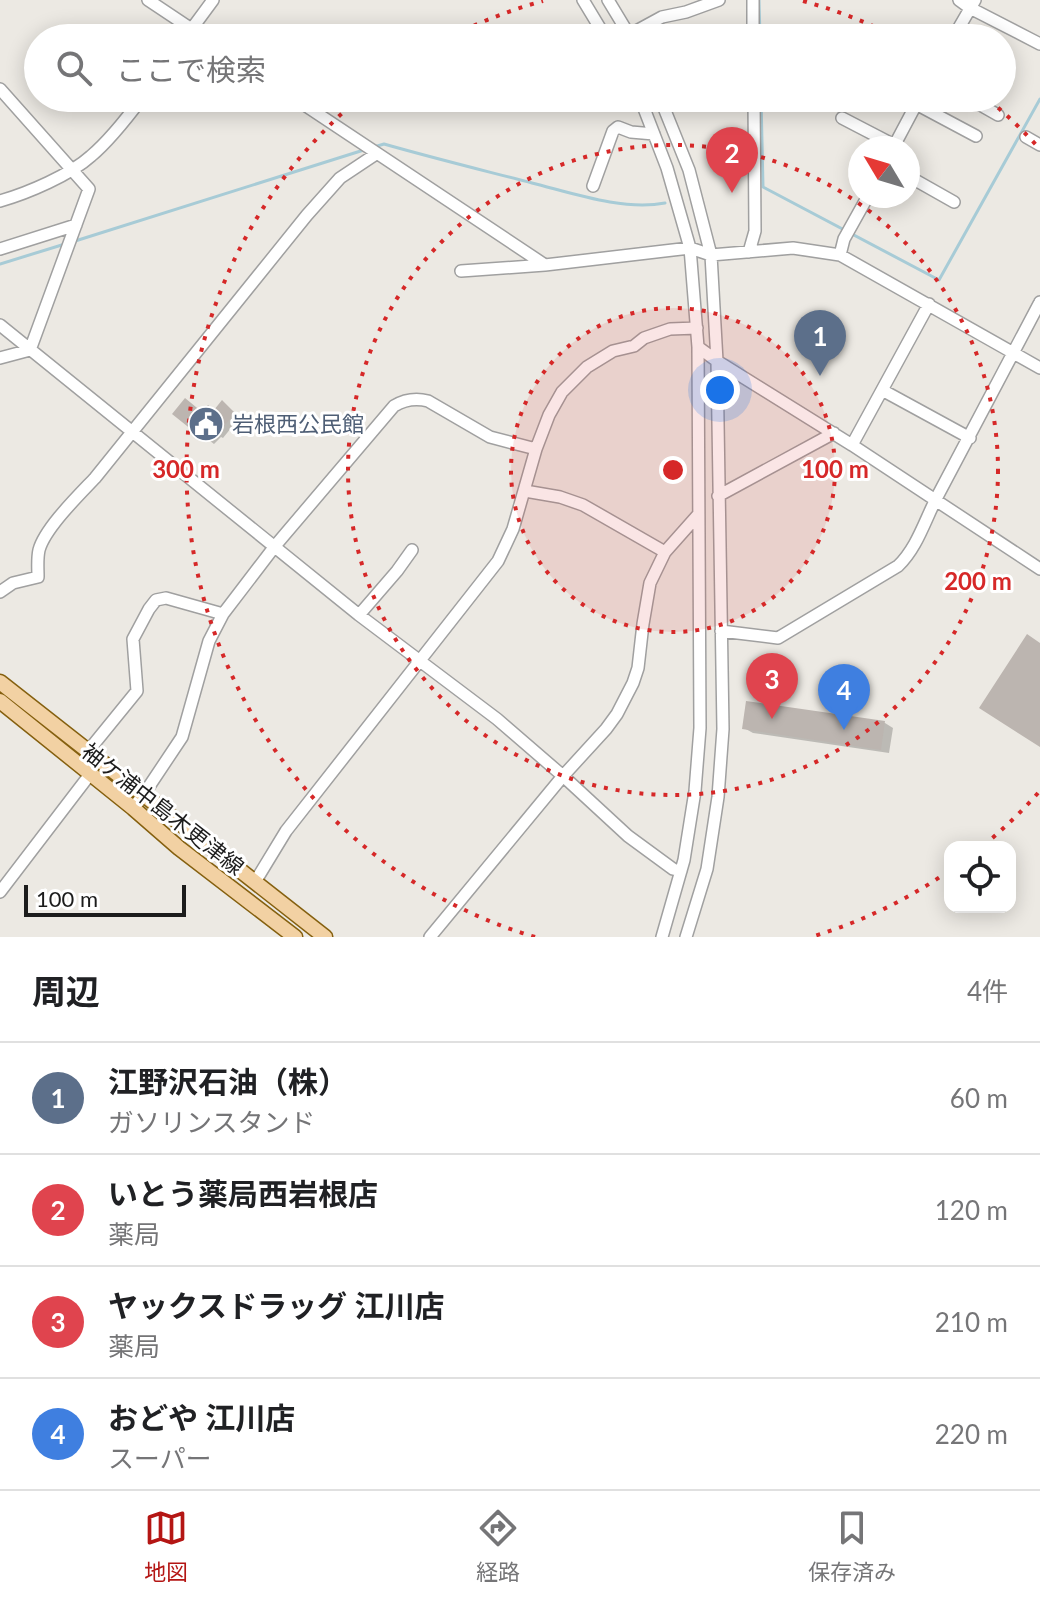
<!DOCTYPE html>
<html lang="ja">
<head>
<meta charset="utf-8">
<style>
	:root { --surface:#fff; --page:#f6f6f6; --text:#202124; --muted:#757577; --line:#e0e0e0; --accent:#b41614 }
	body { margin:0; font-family:Lato,"Noto Sans JP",sans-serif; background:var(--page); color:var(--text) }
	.controls { position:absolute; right:24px; bottom:24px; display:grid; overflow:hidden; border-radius:16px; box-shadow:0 4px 20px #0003 }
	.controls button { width:72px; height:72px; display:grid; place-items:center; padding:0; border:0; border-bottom:2px solid var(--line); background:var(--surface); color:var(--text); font:40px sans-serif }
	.compass { position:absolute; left:848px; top:136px; width:72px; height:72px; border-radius:50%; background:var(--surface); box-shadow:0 4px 20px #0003; rotate:308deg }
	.scale { position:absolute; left:24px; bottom:20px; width:162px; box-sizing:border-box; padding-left:8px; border:4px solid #1c1c1c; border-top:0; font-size:22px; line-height:28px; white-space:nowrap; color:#1c1c1c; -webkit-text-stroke:6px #fff; paint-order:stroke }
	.you { position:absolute; left:720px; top:390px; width:28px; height:28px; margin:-20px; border:6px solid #fff; border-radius:50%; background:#1a73e8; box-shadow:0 0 0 12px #1a73e833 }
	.badge { display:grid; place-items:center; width:52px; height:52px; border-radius:50%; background:var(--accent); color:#fff; font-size:26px; font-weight:700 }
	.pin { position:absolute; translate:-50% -66px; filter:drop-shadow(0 2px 4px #0008) }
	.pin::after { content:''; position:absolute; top:42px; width:28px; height:24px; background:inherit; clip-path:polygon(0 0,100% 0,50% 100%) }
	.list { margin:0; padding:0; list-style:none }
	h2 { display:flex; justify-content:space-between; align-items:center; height:104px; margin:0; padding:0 32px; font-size:34px }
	h2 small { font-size:26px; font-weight:400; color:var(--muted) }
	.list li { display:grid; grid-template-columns:52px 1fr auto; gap:24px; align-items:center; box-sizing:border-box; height:112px; padding:0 32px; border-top:2px solid var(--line) }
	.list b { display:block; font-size:30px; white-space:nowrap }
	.list p { margin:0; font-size:26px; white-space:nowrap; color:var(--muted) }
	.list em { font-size:26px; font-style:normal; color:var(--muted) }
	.icon { flex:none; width:44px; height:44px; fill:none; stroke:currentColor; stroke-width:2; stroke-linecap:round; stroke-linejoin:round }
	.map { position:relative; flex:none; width:1040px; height:937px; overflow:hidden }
	.search { position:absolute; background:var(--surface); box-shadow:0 4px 20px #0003; left:24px; right:24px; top:24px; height:88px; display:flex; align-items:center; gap:20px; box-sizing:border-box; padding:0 28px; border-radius:44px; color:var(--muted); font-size:30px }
	.sheet { height:552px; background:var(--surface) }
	nav { display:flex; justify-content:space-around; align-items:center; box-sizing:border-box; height:112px; border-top:2px solid var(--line); background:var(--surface); font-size:22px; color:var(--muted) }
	nav a { display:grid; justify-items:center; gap:4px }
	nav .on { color:var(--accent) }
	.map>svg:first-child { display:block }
	.shadow { fill:#0003 }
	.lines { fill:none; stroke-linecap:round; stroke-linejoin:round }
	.stream { stroke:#a7cbd6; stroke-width:3 }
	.building { fill:#bcb5b0 }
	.minor-casing { stroke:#a0a0a0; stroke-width:14 }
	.major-casing { stroke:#85600f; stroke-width:17 }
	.minor { stroke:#fff; stroke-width:11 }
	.major { stroke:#f2d1a3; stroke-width:14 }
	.ring { fill:none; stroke:#d62828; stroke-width:4; stroke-dasharray:4 8 }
	.labels { text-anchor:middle; stroke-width:6; stroke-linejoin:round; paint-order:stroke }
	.service-label { font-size:22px; fill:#4e5e75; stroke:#fff; text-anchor:start }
	.street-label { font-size:22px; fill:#1c1c1c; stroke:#fff }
	.centre { fill:#d62828; stroke:#fff; stroke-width:4 }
	.ring-label { font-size:24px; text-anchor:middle; font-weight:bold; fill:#d62828; stroke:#fff; stroke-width:6; stroke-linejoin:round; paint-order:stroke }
</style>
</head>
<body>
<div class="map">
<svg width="1040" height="937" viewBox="0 0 1040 937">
	<rect width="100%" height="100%" fill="#ece9e3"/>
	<path class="shadow" d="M222,403L240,417L223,438L221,437L214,444L175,414H203L215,412Z
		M885,723L893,728L889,753L753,733L744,728Z"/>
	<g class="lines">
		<path class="stream" d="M759,0L760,38
			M761,98L763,187L939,280L1040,99
			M374,147L384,144C433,158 482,170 532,183C572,193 623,211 665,203
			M72,242L367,149
			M0,264L65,244"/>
	</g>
	<path class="building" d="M185,398L202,412L208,405L214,410L222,400L235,413L216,436L214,434L207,442L172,414Z
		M1027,634L1040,643V747L979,708Z
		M746,701L885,721L881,750L742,729Z"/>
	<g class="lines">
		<defs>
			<path id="minor" d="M148,0L205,38
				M583,0L606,38
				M608,0L631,38
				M753,0V38
				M959,0L970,8L1040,44
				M629,35L662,17L686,12L719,0
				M185,38L213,0
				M953,38L975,0
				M0,89L89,189L30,350
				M294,98L545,265L690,248L711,255L793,248L840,255L1040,368
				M640,98L667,168L690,248L698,347L700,728L695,791L684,860L662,937
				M660,98L689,170L711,255L717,361L723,729L718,797L707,869L686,937
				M968,98L998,115
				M916,104L976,136
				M842,118L894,145
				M1026,137L1040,145
				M893,148L919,99
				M908,176L954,202
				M593,186L613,131L618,127L631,132L654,134
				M0,201C28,193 70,175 91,156C110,140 127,118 142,98
				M0,249L76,225
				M749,252L755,231L754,98
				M840,255L844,239L868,196
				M461,271L545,265
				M0,325L359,615L497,719L563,776L628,836L673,869L681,871
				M698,347L717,361L852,445L1040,569
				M0,358L30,350
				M882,390L970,438
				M852,445L929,304
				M525,491L560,497L583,505L665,552
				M718,496L834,433
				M0,592L13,583L38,577C38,568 37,559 39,550C45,528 79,495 95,478L307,215L340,178L376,154
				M359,615L397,571L412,550
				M721,631L778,638L898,566C917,548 925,520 937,497C972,432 1006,367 1040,302
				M89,750L137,691L133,639L149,609L156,600L166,598L223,614
				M133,808L144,794L182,737L209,641L223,614L275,546L394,406C404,400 416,398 428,401L490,437L536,449
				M255,882L286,831L498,561L513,529L536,449L549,415L562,392L587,367L613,351L634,346L644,338L670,329L697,328
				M0,892L91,773
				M430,937L563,776L606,729L617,714L633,683L638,668L643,624L650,583L665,552L697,516"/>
			<path id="major" d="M0,682L325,937
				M0,701L133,808L179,848L295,937"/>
		</defs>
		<use href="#minor" class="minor-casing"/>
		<use href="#major" class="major-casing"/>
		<use href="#minor" class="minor"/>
		<use href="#major" class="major"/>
	</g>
	<circle cx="673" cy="470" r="162" fill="#d62828" fill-opacity=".12"/>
	<g class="ring">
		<circle cx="673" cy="470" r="162"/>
		<circle cx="673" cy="470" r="325"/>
		<path d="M1038 793A487 487 0 0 1 983 846M949 871A487 487 0 0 1 811 937M535 937A487 487 0 0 1 357 100M452 36A487 487 0 0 1 543 1M803 1A487 487 0 0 1 894 36M989 100A487 487 0 0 1 1038 147"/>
	</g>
	<defs>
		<symbol id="civic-disc" viewBox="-11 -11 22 22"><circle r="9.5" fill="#5c6f8a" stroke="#fff"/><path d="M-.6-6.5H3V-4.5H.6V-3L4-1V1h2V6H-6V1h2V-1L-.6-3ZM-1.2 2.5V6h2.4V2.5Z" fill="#fff"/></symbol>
	</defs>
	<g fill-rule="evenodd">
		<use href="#civic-disc" x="186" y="404" width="40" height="40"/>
	</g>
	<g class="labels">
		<g class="service-label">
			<text x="232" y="432">岩根西公民館</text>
		</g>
		<g class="street-label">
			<text transform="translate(163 809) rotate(38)" y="8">袖ケ浦中島木更津線</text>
		</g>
	</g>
	<circle cx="673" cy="470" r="12" class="centre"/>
	<g class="ring-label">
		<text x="835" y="478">100 m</text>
		<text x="186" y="478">300 m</text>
		<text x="978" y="590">200 m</text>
	</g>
</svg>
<div class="controls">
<button><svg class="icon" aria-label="locate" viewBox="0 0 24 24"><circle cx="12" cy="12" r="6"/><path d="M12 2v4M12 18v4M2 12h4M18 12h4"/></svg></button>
</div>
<svg class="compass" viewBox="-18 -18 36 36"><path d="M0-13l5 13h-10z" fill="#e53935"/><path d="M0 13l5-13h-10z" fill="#757577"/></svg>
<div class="scale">100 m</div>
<div class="you"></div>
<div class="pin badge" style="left:820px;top:376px;background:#5c6f8a">1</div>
<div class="pin badge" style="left:732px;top:193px;background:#e0444e">2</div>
<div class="pin badge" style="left:772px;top:719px;background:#e0444e">3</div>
<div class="pin badge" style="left:844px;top:730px;background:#3f7fe0">4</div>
<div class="search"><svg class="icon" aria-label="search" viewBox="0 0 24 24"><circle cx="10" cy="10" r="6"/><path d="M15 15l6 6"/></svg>ここで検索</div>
</div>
<section class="sheet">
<h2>周辺<small>4件</small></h2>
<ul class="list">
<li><span class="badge" style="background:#5c6f8a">1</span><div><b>江野沢石油（株）</b><p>ガソリンスタンド</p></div><em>60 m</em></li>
<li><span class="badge" style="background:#e0444e">2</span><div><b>いとう薬局西岩根店</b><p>薬局</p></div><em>120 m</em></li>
<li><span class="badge" style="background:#e0444e">3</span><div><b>ヤックスドラッグ 江川店</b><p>薬局</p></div><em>210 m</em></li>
<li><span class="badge" style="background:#3f7fe0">4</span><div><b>おどや 江川店</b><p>スーパー</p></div><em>220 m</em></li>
</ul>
</section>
<nav>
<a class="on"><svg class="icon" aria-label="map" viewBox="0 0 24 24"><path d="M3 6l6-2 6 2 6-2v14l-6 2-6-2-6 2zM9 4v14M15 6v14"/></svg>地図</a>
<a><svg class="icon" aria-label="directions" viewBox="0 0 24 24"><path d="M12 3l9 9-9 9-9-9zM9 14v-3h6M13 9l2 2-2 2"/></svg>経路</a>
<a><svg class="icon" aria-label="saved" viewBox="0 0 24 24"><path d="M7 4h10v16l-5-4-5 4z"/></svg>保存済み</a>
</nav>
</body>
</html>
